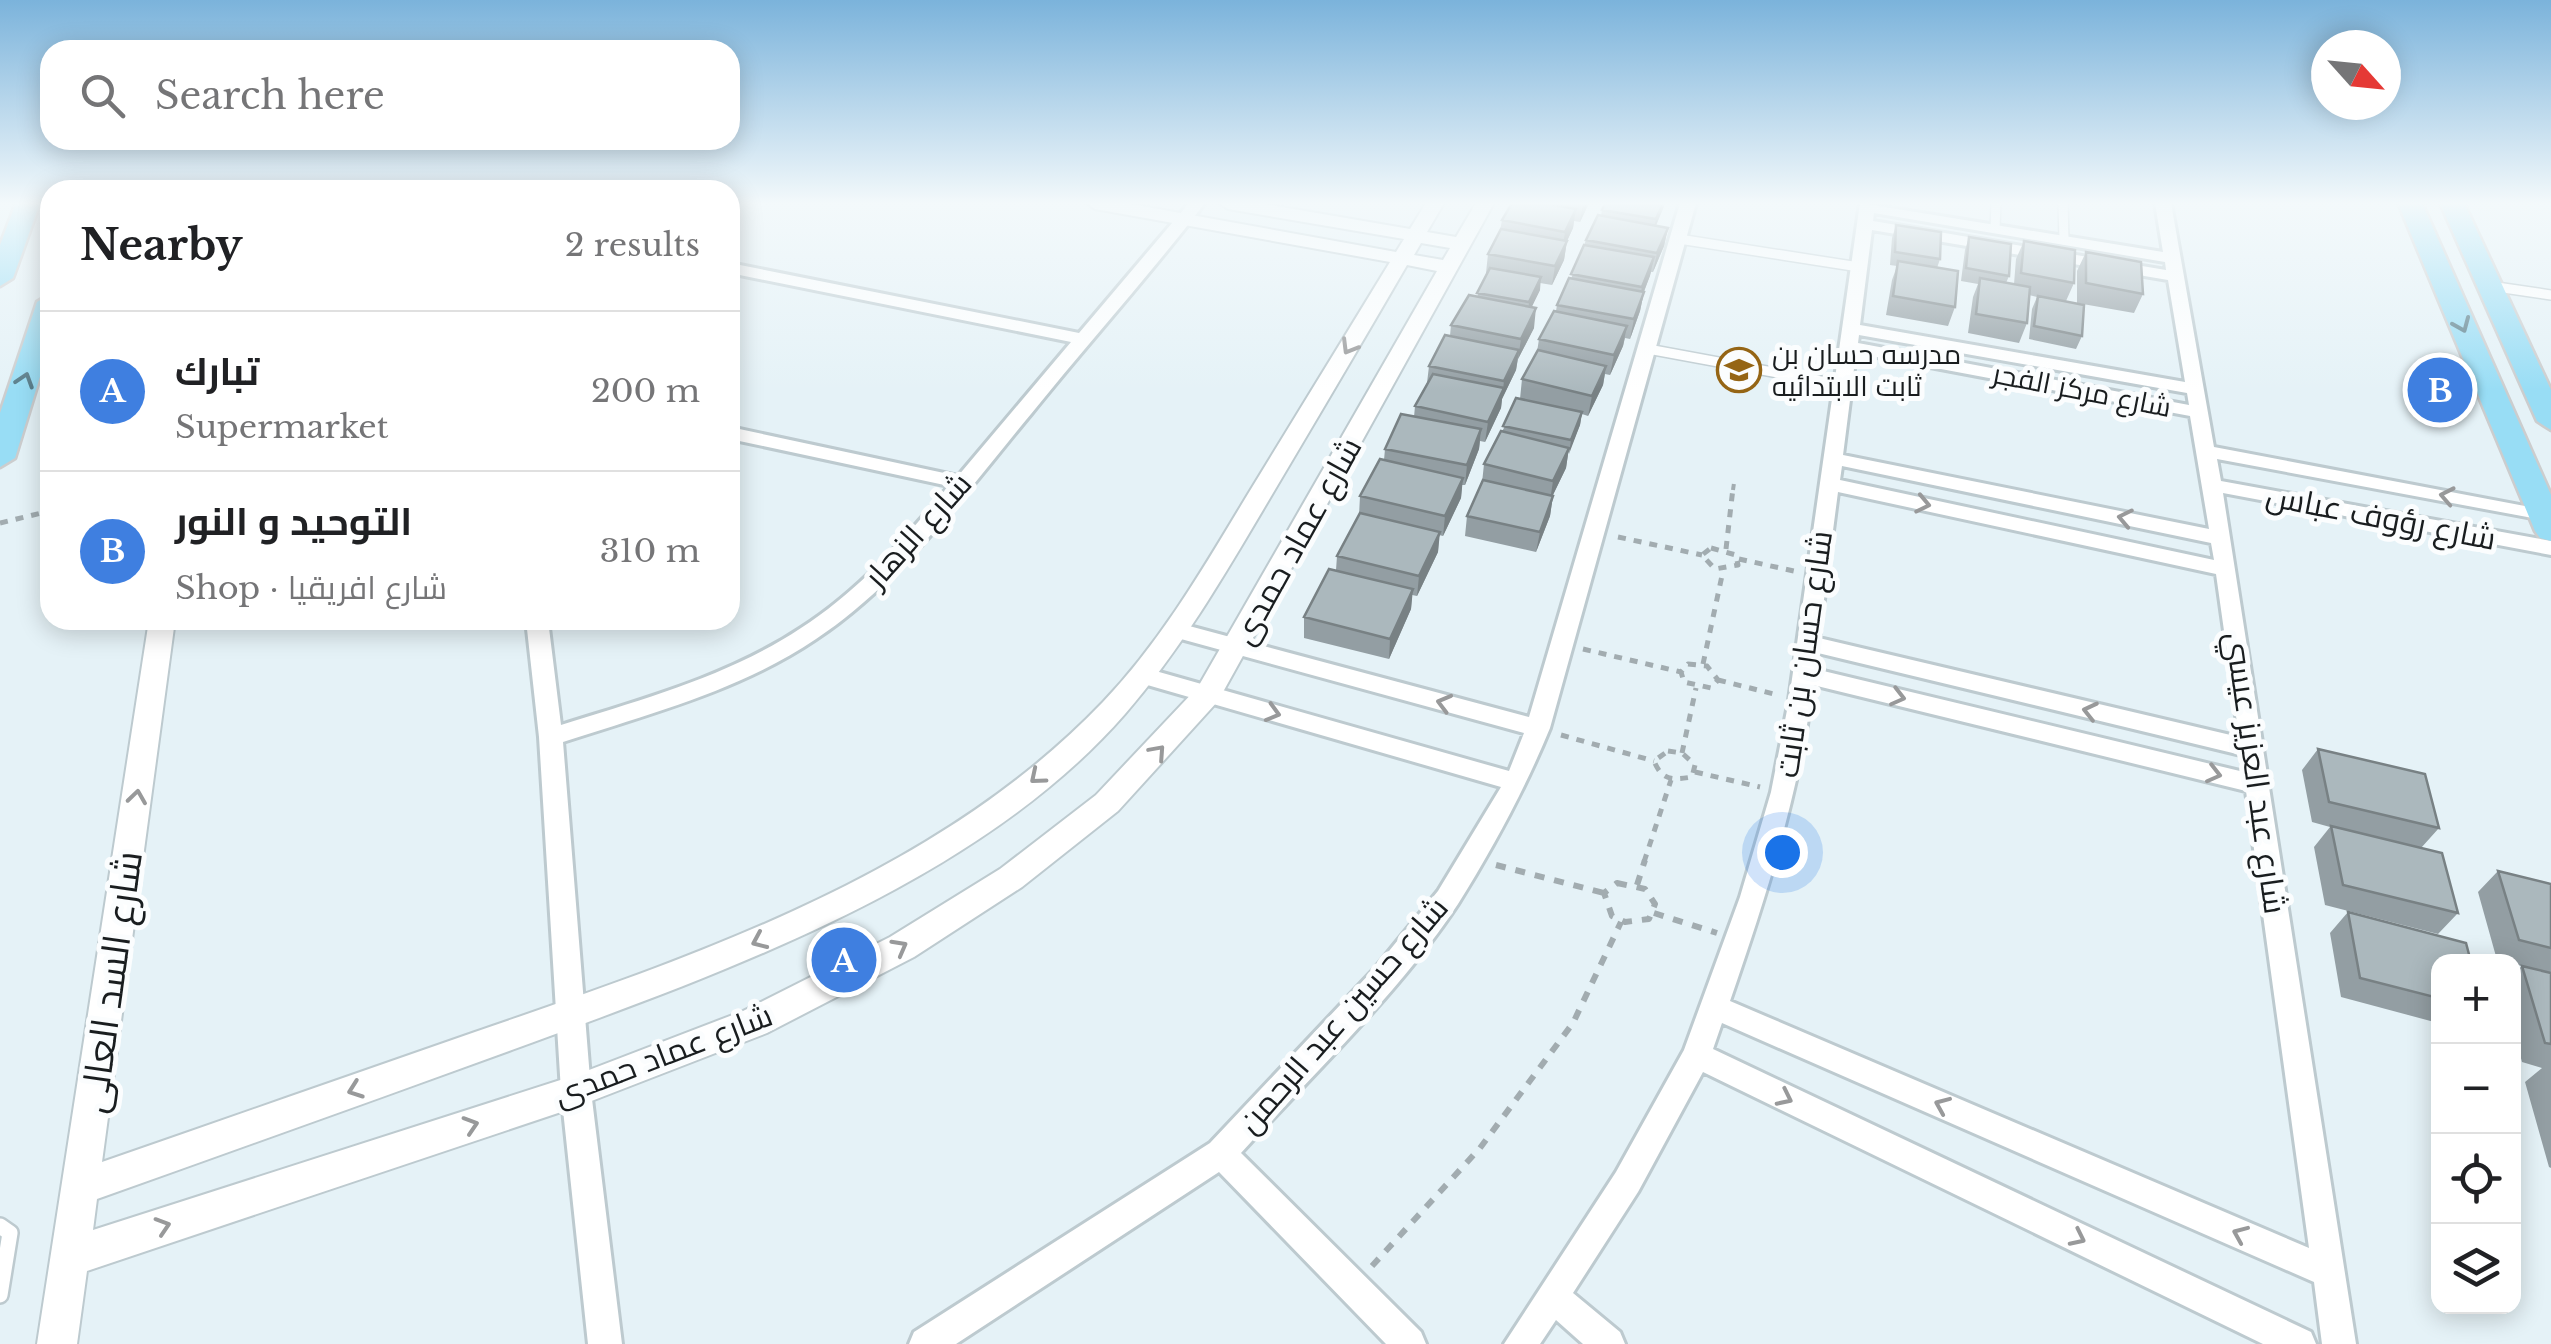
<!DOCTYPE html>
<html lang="en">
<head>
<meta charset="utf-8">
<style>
	:root { --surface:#fff; --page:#f6f6f6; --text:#202124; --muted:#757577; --line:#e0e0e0; --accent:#ea580c }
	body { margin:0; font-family:"Libre Baskerville",Cairo,serif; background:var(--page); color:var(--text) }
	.controls { position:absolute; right:30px; bottom:30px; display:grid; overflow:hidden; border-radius:20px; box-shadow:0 5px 25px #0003 }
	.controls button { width:90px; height:90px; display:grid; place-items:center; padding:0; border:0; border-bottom:2px solid var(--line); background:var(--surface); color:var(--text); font:50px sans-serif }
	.compass { position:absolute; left:2311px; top:30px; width:90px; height:90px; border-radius:50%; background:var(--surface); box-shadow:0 5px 25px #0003; rotate:117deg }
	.you { position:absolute; left:1782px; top:852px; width:35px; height:35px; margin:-25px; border:8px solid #fff; border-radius:50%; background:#1a73e8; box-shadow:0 0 0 15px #1a73e833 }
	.badge { display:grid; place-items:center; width:65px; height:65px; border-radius:50%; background:var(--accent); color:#fff; font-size:32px; font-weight:700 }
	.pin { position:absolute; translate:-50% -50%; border:5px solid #fff; box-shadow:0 2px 10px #0006 }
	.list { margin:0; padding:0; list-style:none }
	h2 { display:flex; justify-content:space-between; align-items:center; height:130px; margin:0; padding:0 40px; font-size:42px }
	h2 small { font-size:32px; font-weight:400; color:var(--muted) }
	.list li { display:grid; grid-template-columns:65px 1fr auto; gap:30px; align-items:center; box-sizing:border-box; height:160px; padding:0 40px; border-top:2px solid var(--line) }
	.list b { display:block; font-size:38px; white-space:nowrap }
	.list p { margin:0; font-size:32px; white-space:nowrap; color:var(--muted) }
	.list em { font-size:32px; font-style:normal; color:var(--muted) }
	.icon { flex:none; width:55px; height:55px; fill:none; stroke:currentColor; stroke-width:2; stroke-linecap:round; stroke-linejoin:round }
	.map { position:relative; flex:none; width:2551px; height:1344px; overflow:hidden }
	.search { position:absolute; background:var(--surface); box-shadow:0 5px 25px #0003; left:40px; top:40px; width:700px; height:110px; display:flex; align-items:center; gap:25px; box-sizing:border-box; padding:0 35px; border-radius:30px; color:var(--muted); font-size:38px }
	.panel { position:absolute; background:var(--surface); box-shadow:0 5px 25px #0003; left:40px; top:180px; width:700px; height:450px; border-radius:30px }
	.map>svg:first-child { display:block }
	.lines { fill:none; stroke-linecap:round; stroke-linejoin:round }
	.service-far1-casing { stroke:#bdcacf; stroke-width:12 }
	.service-casing { stroke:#bdcacf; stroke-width:20 }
	.minor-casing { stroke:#bdcacf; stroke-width:6 }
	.tertiary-casing { stroke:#bdcacf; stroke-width:4 }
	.primary-casing { stroke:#cccdce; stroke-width:5 }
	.path-far2 { stroke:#a2acb0; stroke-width:4; stroke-dasharray:6 6; stroke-linecap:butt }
	.path-far1 { stroke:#a2acb0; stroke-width:5; stroke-dasharray:8 8; stroke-linecap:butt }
	.path { stroke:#a2acb0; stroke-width:6; stroke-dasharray:10 10; stroke-linecap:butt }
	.service-far1 { stroke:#fff; stroke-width:9 }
	.service { stroke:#fff; stroke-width:15 }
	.minor { fill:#fff; fill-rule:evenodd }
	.tertiary { fill:#fff; fill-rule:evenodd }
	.primary { fill:#98ddf5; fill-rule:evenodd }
	.wall { fill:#939ea3 }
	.shaded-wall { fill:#788184 }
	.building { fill:#abb8bd; stroke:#788184; stroke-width:2.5 }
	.oneway { stroke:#587d8a }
	.oneway2 { stroke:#98999a }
	.labels { text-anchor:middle; stroke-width:10; stroke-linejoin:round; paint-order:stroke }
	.far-poi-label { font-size:28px; fill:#191d1f; stroke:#fbfdfe; text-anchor:start }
	.far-street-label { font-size:28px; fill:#191d1f; stroke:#fbfdfe }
	.street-label { font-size:32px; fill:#191d1f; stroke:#fbfdfe }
	.near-street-label { font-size:38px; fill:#191d1f; stroke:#fbfdfe }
</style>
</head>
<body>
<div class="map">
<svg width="2551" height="1344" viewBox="0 0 2551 1344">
	<rect width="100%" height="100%" fill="#e5f2f7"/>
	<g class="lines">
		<defs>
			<path id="service-far1" d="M2063,203L2064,240
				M1995,228L1996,203
				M1679,239L1859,267
				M2490,286L2551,295
				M1648,349L1843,385"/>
			<path id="service" d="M0,1226L10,1233L0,1295"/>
			<path id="minor" d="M1189,203H1205C1149,276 1088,343 1031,414C966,492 902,582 816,639C741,690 649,714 563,742L591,1091L622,1344H588L561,1091L539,737L526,620H548L561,725C643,699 729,676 801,628C859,591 905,538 949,486L730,439V427L958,476L1071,342L730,273V263L1079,333Z
				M1680,203H1696L1550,728C1525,789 1493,848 1458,904C1401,991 1312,1075 1241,1153L1421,1332L1426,1344H1386L1219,1172L956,1344H909L914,1332L1210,1143L1376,967L1438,891L1501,787L1137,682L1134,676L1137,670L1145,668L1509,771L1524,733L1170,636L1167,631L1178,623L1529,717Z
				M1860,203L2163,252L2155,203H2171L2214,447L2551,511L2550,518L2543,520L2217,459L2221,481L2551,541V555L2223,493L2356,1344H2322L2314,1282L1722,1023L1713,1049L2311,1332L2316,1344H2263L1703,1072L1638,1192L1573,1293L1620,1332L1625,1344H1583L1556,1320L1540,1344H1504L1616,1172L1684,1050L1740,897L1771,792L1789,700ZM1874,213L2165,262L2166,270L1873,221ZM1872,230L2168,280L2185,382L1860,325ZM1859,335L2187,393L2189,405L1858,343ZM1856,353L2190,416L2209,529L1843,455ZM1842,466L2211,543L2214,560L1840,480ZM1838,492L2216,574L2239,737L1819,638ZM1818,653L2241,755L2244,772L1815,669ZM1813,685L2246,791L2309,1248L1730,1001C1766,897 1799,794 1813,685Z"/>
			<path id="tertiary" d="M1086,203H1125L1396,252L1404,239L1228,209L1219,203H1259L1410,229L1426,203H1444L1427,232L1456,237L1476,203H1494L1218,701L1118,811L1022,887L914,957L767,1033L576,1107L87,1271L77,1344H37L149,620H175L102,1162C226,1119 351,1075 475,1032C695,956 938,875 1103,702C1162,640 1204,567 1248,494C1295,417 1343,339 1390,262L1095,209ZM1421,243L1450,248L1443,260L1414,255ZM1407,265L1437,271L1198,687L1096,795L1000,869L890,937L743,1011L576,1075L93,1230L97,1199C234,1150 372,1101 509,1051C717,975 976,885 1125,714C1183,647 1225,574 1270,498C1316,420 1362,343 1407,265Z"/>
			<path id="primary" d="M16,203H40L13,278L0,286V245Z
				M2398,203H2422L2551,495V541L2540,538L2535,531Z
				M2440,203H2464L2551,390V430L2537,421Z
				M50,294V344L15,458L0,467V413L37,302Z"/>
		</defs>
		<use href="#service-far1" class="service-far1-casing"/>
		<use href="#service" class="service-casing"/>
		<use href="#minor" class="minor-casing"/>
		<use href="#tertiary" class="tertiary-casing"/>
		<use href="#primary" class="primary-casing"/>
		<path class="path-far2" d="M1733,490L1734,483"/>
		<path class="path-far1" d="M0,523L50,511
			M1618,537L1702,555
			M1711,548L1736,555L1738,565L1715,569L1702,555Z
			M1726,549L1733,488
			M1739,559L1794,571
			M1583,649L1681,672
			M1688,664L1707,666L1718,680L1711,688L1684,682L1681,672Z
			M1703,664L1723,571
			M1718,680L1778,695
			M1561,735L1654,761
			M1668,751L1682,753L1695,765L1692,777C1673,780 1662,781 1654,761Z
			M1682,753L1696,688
			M1695,772L1760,787
			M1644,862L1671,780"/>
		<path class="path" d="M1496,865L1604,893
			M1617,883L1645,889L1655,904L1649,919L1625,922L1612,916L1604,893Z
			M1637,885L1645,860
			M1654,913L1717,933
			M1372,1266L1480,1148L1573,1023L1621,922"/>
		<use href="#service-far1" class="service-far1"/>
		<use href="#service" class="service"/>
		<use href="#minor" class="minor"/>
		<use href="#tertiary" class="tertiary"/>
		<use href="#primary" class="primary"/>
	</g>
	<path class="wall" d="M1512,203H1589L1580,222L1574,221L1573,228L1567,241L1564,260L1552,285L1540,283V290L1531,307L1534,328L1518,359L1516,370L1502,399L1501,408L1485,442L1480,441L1479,449L1465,485H1462L1461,498L1443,536L1439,535L1438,552L1417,596L1412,595L1411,609L1389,659L1304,638V617L1336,570L1337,556L1359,516L1360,496L1384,460L1385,449L1414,417L1415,406L1427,383L1429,366L1450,336L1451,325L1477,297L1487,274L1486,273L1488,254L1500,231L1502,220Z
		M1664,206L1656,226L1668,228L1664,246L1653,272H1651L1644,292L1640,311L1630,339L1625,338L1623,346L1610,375L1605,374L1603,385L1588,416L1582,414L1580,425L1568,454L1566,468L1553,495L1550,516L1536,552L1465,536L1467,516L1482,483L1484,464L1520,399L1522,379L1537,352L1539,339L1556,311L1557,305L1571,279L1586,240L1601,216L1602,210Z
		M1896,225L1940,259L1937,268L1955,307L1948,326L1886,315L1892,280L1897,266L1890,265L1892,238Z
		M1969,237L2009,276L2006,283L2014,284L2016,259L2024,241L2074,283L2066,301L2082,336L2076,349L2029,339L2032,309L2037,297L2029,295L2027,323L2019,343L1968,333L1973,297L1978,284L1961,281L1965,250Z
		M2086,252L2143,294L2134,313L2077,303V271Z
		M2318,749L2439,828L2421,848L2458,913L2438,934L2325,905L2314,847L2330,827L2312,822L2302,770Z
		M2498,871L2551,884V1168L2549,1167L2525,1082L2542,1068L2522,1062L2514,1033V973L2522,966L2514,964V962L2497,960L2478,892Z
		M2348,912L2438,962V1023L2341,997L2330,933Z"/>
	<path class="shaded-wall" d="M1583,203H1589L1580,222Z
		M1663,203H1665L1664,206L1653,232L1656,219Z
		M1576,209L1573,228L1567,241L1564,260L1552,285L1555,266L1562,251L1565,232Z
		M1668,228L1664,246L1653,272L1657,253Z
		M1654,257L1650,276L1638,306L1642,287Z
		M1541,277L1540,290L1528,315L1529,302Z
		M1644,292L1640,311L1630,339L1634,319Z
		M1536,308L1534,328L1518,359L1521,339Z
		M1627,326L1623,346L1610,375L1614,355Z
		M1519,350L1516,370L1502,399L1501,408L1485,442L1488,422L1503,390L1504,381Z
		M1606,366L1603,385L1588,416L1592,396Z
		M1582,412L1580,425L1569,454L1571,440Z
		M1481,429L1479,449L1465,485L1467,465Z
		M1569,448L1566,468L1550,501L1553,481Z
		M1463,478L1461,498L1443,536L1445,516Z
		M1553,496L1550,516L1536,552L1540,532Z
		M1440,532L1438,552L1417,596L1419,576Z
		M1413,589L1411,609L1389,659L1390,639Z"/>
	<path class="building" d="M1512,203H1542L1576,209L1565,232L1502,220Z
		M1605,203H1663L1656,219L1602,210Z
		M1598,215L1668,228L1657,253L1586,240Z
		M1896,225L1941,232L1940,259L1895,252Z
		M1501,229L1567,241L1555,266L1488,254Z
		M1969,237L2011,244L2009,276L1966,268Z
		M2024,241L2075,250L2074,283L2021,273Z
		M1584,245L1654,257L1642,287L1571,274Z
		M2086,252L2141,262L2143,294L2086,283Z
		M1898,261L1958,271L1955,307L1893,296Z
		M1490,268L1541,277L1529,302L1477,293Z
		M1569,278L1644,292L1634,319L1557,305Z
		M1980,278L2030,287L2027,323L1976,314Z
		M1469,295L1536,308L1521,339L1451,325Z
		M2038,296L2084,305L2082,336L2034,326Z
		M1554,311L1627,326L1614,355L1539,339Z
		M1445,335L1519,350L1504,381L1429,366Z
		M1538,350L1606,366L1592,396L1522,379Z
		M1433,374L1504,388L1488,422L1415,406Z
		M1516,398L1582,412L1571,440L1503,426Z
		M1401,414L1481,429L1467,465L1385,449Z
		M1501,431L1569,448L1553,481L1484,464Z
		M1380,459L1463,478L1445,516L1360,496Z
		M1483,480L1553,496L1540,532L1467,516Z
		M1360,513L1440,532L1419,576L1337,556Z
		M1329,569L1413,589L1390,639L1304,617Z
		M2318,749L2425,774L2439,828L2329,802Z
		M2331,826L2442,853L2458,913L2343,885Z
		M2498,871L2551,884V948L2519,940Z
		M2348,912L2466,943L2471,962H2438V998L2360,978Z
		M2522,966L2551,973V1044L2545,1043Z"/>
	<defs><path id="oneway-chevron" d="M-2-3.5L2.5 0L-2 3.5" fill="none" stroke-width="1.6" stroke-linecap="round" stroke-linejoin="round" transform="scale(2.5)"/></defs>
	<g class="oneway">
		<use href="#oneway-chevron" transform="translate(2462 325) rotate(67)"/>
		<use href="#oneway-chevron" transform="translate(25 380) rotate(-72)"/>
	</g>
	<g class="oneway2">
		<use href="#oneway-chevron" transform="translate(1349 347) rotate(121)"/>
		<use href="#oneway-chevron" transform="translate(2447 496) rotate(-169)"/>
		<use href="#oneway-chevron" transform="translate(1923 504) rotate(12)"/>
		<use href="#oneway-chevron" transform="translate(2125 518) rotate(-168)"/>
		<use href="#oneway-chevron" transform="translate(1898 697) rotate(14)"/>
		<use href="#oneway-chevron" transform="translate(1444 703) rotate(-165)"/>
		<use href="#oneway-chevron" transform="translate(2090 711) rotate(-167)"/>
		<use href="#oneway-chevron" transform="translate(1273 713) rotate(16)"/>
		<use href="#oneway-chevron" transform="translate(1158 752) rotate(-48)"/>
		<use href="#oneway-chevron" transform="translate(2214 774) rotate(14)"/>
		<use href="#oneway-chevron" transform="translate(1037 777) rotate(140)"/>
		<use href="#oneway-chevron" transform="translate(137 797) rotate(-82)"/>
		<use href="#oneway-chevron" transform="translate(759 941) rotate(156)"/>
		<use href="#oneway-chevron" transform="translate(900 947) rotate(-29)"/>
		<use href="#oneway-chevron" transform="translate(355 1090) rotate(160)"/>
		<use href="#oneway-chevron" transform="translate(1785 1098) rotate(26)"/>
		<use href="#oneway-chevron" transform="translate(1942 1105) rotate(-157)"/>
		<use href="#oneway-chevron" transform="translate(471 1125) rotate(-18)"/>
		<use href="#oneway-chevron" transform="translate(163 1226) rotate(-18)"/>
		<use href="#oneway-chevron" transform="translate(2240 1234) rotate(-157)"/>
		<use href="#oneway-chevron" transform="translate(2078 1238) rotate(26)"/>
	</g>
	<linearGradient id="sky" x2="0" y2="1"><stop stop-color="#7bb3db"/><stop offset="0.52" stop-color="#f3f9fb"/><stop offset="1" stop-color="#f3f9fb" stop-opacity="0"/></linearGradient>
	<rect width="2551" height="391" fill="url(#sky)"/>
	<defs>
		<symbol id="school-ring" viewBox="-11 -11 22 22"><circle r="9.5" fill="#fbfdfe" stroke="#956515" stroke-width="1.5"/><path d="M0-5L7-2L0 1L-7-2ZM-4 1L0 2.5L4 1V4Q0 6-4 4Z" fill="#956515"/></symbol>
	</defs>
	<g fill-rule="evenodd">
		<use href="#school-ring" x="1714" y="345" width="50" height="50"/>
	</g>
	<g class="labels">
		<g class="far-poi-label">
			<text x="1772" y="364">مدرسه حسان بن<tspan x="1772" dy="32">ثابت الابتدائيه</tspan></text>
		</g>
		<g class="far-street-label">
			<text transform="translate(2082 390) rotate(11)" y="10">شارع مركز الفجر</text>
		</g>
		<g class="street-label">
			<text transform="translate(2381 517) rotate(11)" y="11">شارع رؤوف عباس</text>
			<text transform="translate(918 530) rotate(-48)" y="11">شارع الزهار</text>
			<text transform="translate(1297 541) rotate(-61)" y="11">شارع عماد حمدى</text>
			<text transform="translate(1804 654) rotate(-82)" y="11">شارع حسان بن ثابت</text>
			<text transform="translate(2256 773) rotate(82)" y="11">شارع عبد العزيز عيسي</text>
			<text transform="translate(1343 1015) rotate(-49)" y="11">شارع حسين عبد الرحمن</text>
			<text transform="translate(663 1055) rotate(-21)" y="11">شارع عماد حمدى</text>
		</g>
		<g class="near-street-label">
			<text transform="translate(111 982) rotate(-82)" y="13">شارع السد العالى</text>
		</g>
	</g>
</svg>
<div class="controls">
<button>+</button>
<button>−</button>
<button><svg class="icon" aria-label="locate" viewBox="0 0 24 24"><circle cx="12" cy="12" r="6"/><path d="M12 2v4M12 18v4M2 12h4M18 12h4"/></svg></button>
<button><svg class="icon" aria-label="layers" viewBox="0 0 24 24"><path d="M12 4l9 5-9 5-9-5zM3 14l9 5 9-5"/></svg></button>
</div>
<svg class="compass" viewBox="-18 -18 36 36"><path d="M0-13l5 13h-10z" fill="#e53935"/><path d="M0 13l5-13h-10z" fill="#757577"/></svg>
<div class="you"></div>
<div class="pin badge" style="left:844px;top:960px;background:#3f7fe0">A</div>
<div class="pin badge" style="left:2440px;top:390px;background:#3f7fe0">B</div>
<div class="search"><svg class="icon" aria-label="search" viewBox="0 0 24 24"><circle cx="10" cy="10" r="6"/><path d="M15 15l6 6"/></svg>Search here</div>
<section class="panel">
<h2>Nearby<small>2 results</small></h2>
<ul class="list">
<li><span class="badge" style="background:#3f7fe0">A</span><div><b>تبارك</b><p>Supermarket</p></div><em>200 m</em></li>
<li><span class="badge" style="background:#3f7fe0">B</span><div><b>التوحيد و النور</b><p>Shop · شارع افريقيا</p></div><em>310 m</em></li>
</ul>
</section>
</div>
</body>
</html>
